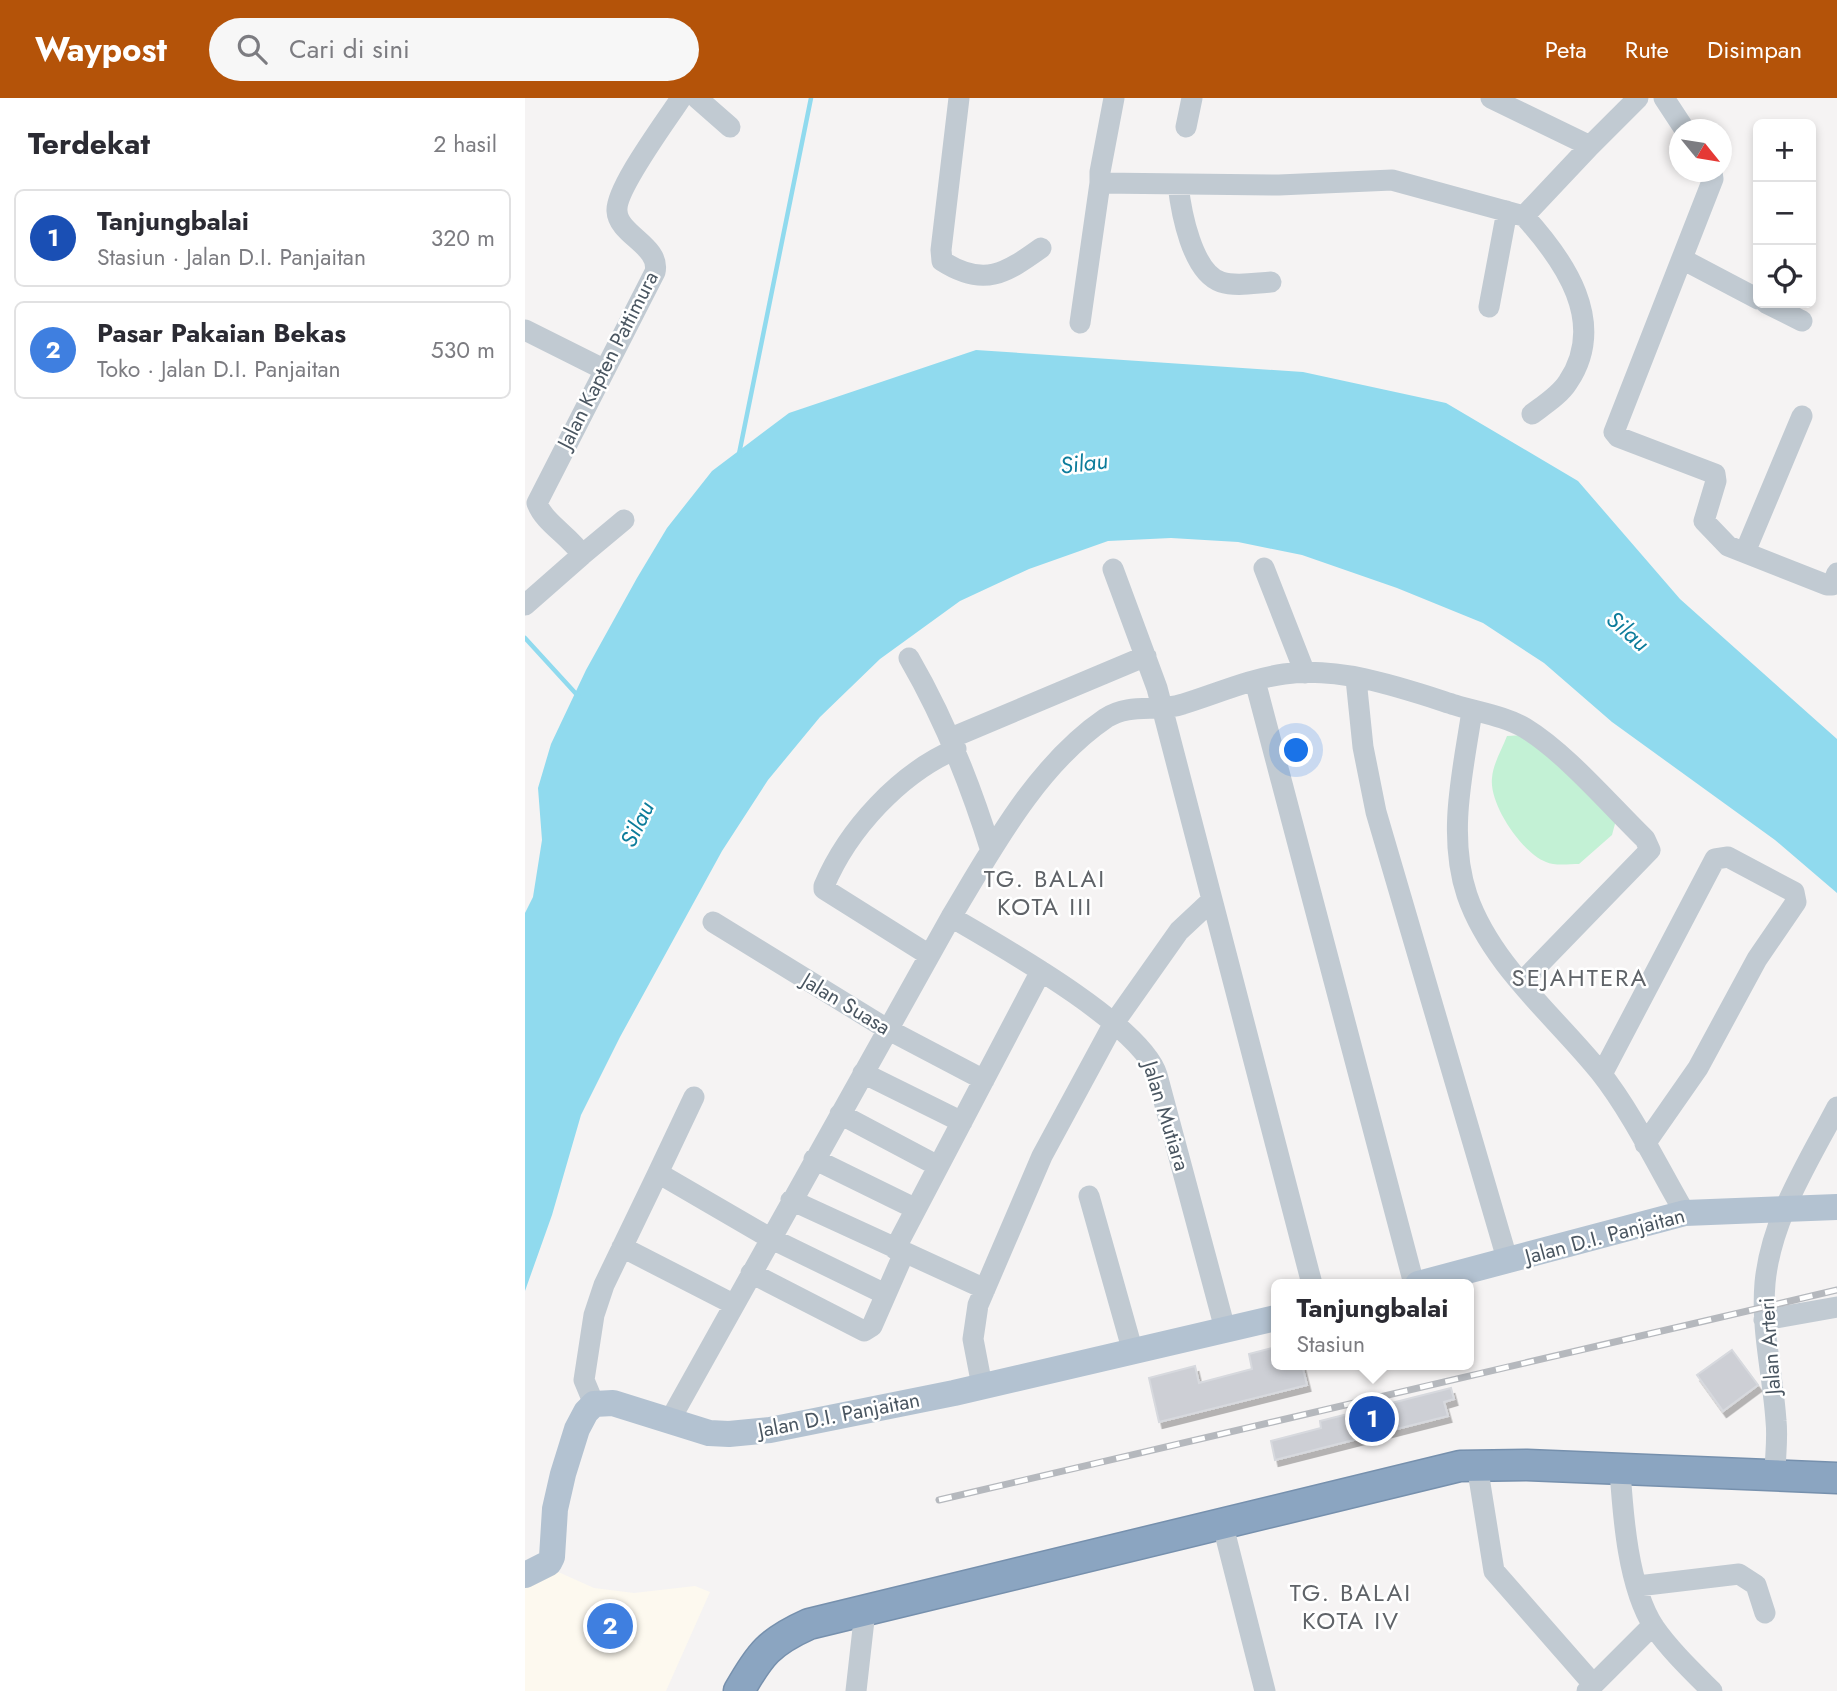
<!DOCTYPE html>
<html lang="id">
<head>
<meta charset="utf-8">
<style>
	:root { --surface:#fff; --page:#f7f7f7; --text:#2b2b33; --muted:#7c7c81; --line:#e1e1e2; --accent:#b45309 }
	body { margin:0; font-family:Jost,sans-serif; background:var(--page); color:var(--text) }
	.controls { position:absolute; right:21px; top:21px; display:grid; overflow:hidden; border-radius:10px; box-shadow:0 4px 10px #0003 }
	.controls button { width:63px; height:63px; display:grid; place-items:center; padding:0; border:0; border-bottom:2px solid var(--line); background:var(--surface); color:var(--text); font:35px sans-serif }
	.compass { position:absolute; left:1144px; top:21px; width:63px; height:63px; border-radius:50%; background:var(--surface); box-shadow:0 4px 10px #0003; rotate:120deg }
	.you { position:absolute; left:772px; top:653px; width:24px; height:24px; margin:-18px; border:5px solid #fff; border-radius:50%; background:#1a73e8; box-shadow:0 0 0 10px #1a73e833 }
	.badge { display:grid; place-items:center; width:46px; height:46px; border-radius:50%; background:var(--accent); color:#fff; font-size:23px; font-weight:700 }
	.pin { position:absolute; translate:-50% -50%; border:4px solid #fff; box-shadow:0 2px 7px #0006 }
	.popup { position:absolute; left:746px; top:1181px; width:203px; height:91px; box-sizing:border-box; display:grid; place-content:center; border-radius:10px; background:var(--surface); filter:drop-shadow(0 2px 5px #0005); font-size:23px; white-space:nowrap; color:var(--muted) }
	.popup b { font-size:26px; color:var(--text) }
	.popup::after { content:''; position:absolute; left:50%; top:100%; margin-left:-14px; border:14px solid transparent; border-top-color:var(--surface) }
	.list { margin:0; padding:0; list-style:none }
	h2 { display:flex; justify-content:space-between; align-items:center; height:91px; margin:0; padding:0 28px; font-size:30px }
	h2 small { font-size:23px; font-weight:400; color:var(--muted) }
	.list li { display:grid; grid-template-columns:46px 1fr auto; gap:21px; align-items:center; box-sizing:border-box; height:98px; margin:0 14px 14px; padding:0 14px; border:2px solid var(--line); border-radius:10px }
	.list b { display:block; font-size:26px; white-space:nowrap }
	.list p { margin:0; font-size:23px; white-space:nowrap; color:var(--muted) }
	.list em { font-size:23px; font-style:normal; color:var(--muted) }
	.icon { flex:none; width:38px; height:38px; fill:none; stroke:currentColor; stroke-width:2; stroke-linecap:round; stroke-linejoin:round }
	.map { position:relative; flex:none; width:1312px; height:1593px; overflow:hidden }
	header { display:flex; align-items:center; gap:42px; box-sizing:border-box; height:98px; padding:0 35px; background:var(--accent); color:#fff }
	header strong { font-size:33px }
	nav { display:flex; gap:38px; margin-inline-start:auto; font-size:24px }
	.search { width:490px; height:63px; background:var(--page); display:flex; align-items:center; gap:18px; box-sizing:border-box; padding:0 24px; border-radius:38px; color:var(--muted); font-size:26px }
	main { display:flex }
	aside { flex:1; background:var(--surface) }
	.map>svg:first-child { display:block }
	.commercial { fill:#fdf9ef }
	.green { fill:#c3f1d5 }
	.water { fill:#90daee }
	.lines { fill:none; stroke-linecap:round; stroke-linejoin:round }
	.stream { stroke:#90daee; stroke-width:4.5 }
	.building { fill:#cdcfd5; stroke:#d7d9de; stroke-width:2; filter:url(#shadow) }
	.highway-casing { stroke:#7690ad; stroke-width:33 }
	.minor { stroke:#c1cad2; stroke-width:21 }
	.major { stroke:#b3c2d1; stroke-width:26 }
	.highway { stroke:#8ba5c1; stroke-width:30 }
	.rail-casing { stroke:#b5b8bd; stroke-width:7 }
	.rail { stroke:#fff; stroke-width:4.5; stroke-dasharray:13; stroke-linecap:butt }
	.labels { text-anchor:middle; stroke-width:5; stroke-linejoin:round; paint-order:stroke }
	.street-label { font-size:21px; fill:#4a5661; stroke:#fff }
	.water-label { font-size:23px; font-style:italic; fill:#0c7c9b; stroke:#fff }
	.quarter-label { font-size:24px; letter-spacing:2px; fill:#5f6368; stroke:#fff }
</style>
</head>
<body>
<header>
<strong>Waypost</strong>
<div class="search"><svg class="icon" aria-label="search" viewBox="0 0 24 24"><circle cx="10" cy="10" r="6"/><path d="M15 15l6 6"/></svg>Cari di sini</div>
<nav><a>Peta</a><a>Rute</a><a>Disimpan</a></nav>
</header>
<main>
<aside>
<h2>Terdekat<small>2 hasil</small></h2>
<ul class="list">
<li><span class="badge" style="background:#1a4fb4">1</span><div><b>Tanjungbalai</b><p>Stasiun · Jalan D.I. Panjaitan</p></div><em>320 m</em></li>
<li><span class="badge" style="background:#3f7fe0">2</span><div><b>Pasar Pakaian Bekas</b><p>Toko · Jalan D.I. Panjaitan</p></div><em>530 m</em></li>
</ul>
</aside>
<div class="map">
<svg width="1312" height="1593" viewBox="0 0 1312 1593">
	<defs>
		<filter id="shadow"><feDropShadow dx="3.5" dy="6" stdDeviation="0" flood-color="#0004"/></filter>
	</defs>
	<rect width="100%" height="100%" fill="#f5f3f3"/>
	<path class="commercial" d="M31,1473L69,1490L109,1495L170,1488L185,1494L141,1593H0V1477Z"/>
	<path class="green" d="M1000,637L1091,722L1087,737L1054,766C1044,766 1029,768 1021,764C996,754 964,706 967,680C968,666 977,651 982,638Z"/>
	<path class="water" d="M451,252L778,274L921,305L1053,383L1155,501L1312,641V795L1250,742L1087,624L1019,565L958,525L872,490L777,457L713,444L646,440L583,443L504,471L435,503L355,561L295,619L243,682L197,753L95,939L56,1017L27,1117L0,1193V815L8,799L17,742L13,690L26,646L61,572L112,480L142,430L187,373L264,315Z"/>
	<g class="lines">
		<path class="stream" d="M214,356L286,0
			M0,540L54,599"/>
	</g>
	<path class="building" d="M751,1249V1267H777L782,1287L634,1324L624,1280L670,1268L674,1285L727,1271L724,1256Z
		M1207,1252L1233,1287L1198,1313L1172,1277Z
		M926,1290L929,1301L919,1304L923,1318L750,1362L746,1343L796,1330L795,1323Z"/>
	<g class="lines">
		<defs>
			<path id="highway" d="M214,1593C235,1556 244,1544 284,1526L935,1368L1002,1367L1312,1380"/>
		</defs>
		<use href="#highway" class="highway-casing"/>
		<path class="minor" d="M172,0L205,29
			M434,0L416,152L417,163C459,190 481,175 516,150
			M589,0L575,74V85L754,87L867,82L999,118L1065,48
			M966,0L1065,48L1113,0
			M1139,0L1160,32
			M661,29L667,0
			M1187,74L1188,81L1089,334L1093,339L1190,376L1191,383L1179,423L1203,448L1302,487H1307L1312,475
			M653,86C656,114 667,174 696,184C711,189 730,185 746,184
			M999,118C1039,162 1083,224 1043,284C1035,297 1019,307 1007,316
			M1157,161L1233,201
			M1241,205L1277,223
			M964,209L982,113
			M555,225L575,85
			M0,232L80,272
			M1220,454L1277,318
			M57,457L99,422
			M739,470L780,575
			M588,471L632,590L787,1186
			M0,507L57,457C45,438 19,425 12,405L130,174C136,148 93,137 92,113C90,91 142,22 156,0
			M384,560C420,622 445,685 466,753
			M831,581L838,649L851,714L983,1164
			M730,583L889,1186
			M947,613C938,673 922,737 942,797C966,867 1030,918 1075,974C1108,1016 1133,1069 1160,1115
			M426,640L621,558
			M426,819C474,847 617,927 632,977L700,1231
			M188,824L362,931L459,982
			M404,857L299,791V788C323,731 375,675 431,651
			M338,975L437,1024
			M1077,976L1190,761L1203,759L1269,794L1271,804L1232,861L1173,970L1120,1046
			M315,1016L413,1068
			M289,1061L391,1111
			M133,1075L169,999
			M564,1098L608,1254
			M266,1102L460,1191
			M97,1149L208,1206
			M370,1151L516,873
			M226,1175L339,1233L347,1228L379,1155
			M1239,1222L1312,1209
			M457,1288L448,1241L453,1207L517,1058L589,925L654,833L685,804
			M69,1306L59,1282L69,1217L79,1187L133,1075L245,1140L360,1196
			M145,1322L426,819C468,749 512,667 581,620C606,604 632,615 658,606C691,596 724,581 759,576C815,568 877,590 930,607C952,614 980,618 1000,630C1041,655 1085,707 1120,741L1125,752L997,884
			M952,1367L969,1473L1068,1586
			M1095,1372C1098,1418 1103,1489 1129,1529C1145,1552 1167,1573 1187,1593
			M1250,1377C1250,1359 1253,1341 1251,1323C1248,1277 1236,1232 1240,1185C1246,1121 1283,1065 1312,1009
			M697,1424L740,1593
			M1113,1488L1214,1476L1231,1487L1240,1515
			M331,1593L340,1513
			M1062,1593L1128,1527"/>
		<path class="major" d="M893,1186L1160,1115L1312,1109
			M0,1477L24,1465L27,1459L30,1411L38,1376L52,1331L61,1314L69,1306L88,1305L184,1335L204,1336L245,1332L429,1295L751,1220"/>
		<use href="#highway" class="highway"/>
		<defs>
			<path id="rail" d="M414,1402L1312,1192"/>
		</defs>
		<use href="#rail" class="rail-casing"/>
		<use href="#rail" class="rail"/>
	</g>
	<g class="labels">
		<g class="street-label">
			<text transform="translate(83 262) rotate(-63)" y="7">Jalan Kapten Pattimura</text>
			<text transform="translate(321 906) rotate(31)" y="7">Jalan Suasa</text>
			<text transform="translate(641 1018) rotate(73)" y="7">Jalan Mutiara</text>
			<text transform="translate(1080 1138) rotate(-15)" y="7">Jalan D.I. Panjaitan</text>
			<text transform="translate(1245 1248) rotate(-94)" y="7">Jalan Arteri</text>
			<text transform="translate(314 1317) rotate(-11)" y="7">Jalan D.I. Panjaitan</text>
		</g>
		<g class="water-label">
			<text transform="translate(559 365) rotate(-7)" y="8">Silau</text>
			<text transform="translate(1103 533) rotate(41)" y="8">Silau</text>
			<text transform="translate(112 726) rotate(-64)" y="8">Silau</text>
		</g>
		<g class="quarter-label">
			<text x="520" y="789">TG. BALAI<tspan x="520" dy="28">KOTA III</tspan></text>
			<text x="1055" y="888">SEJAHTERA</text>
			<text x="826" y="1503">TG. BALAI<tspan x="826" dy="28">KOTA IV</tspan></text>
		</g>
	</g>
</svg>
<div class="controls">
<button>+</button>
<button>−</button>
<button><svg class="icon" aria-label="locate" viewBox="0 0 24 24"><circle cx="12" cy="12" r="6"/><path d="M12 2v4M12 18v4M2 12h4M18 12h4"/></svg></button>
</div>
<svg class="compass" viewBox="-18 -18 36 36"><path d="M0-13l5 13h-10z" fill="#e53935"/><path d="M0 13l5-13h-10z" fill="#7c7c81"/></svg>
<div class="you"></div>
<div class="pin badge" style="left:847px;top:1321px;background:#1a4fb4">1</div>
<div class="popup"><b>Tanjungbalai</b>Stasiun</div>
<div class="pin badge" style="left:85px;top:1528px;background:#3f7fe0">2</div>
</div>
</main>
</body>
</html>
